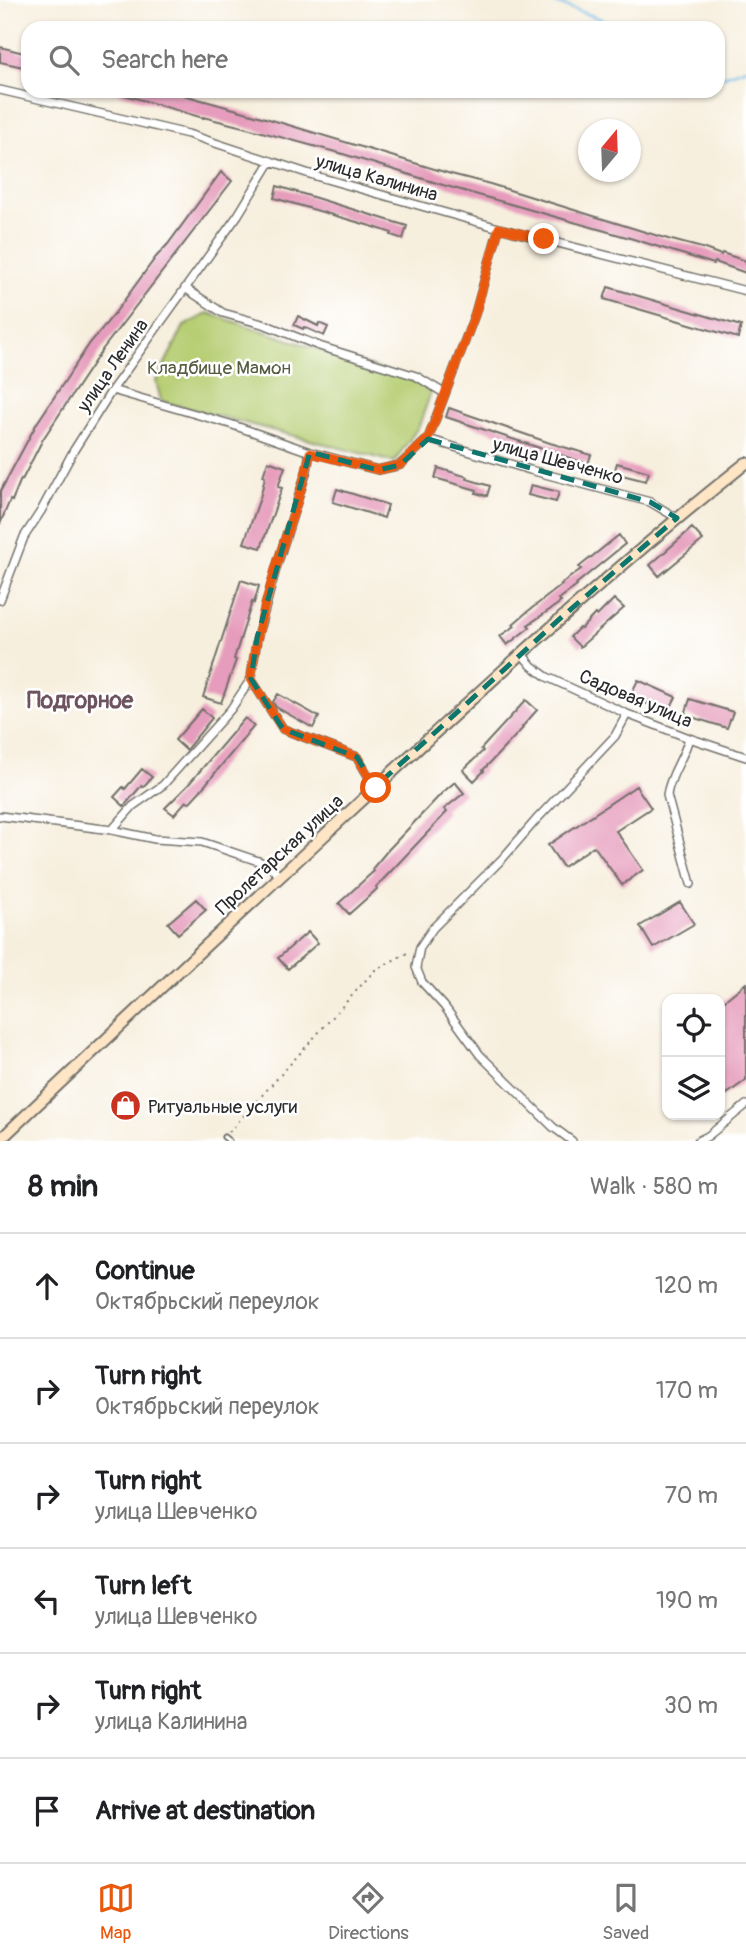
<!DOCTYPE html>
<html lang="en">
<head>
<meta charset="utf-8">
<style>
	:root { --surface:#fff; --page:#f6f6f6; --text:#202124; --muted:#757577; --line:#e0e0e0; --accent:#ea580c }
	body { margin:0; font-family:Pangolin,sans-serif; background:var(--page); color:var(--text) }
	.controls { position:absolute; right:21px; bottom:21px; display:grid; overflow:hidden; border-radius:14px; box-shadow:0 2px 5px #0004 }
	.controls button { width:63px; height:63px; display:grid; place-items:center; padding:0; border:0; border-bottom:2px solid var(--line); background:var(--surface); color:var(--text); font:35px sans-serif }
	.compass { position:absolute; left:578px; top:119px; width:63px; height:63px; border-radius:50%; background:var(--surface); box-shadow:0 2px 5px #0004; rotate:19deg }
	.stop { position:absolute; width:21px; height:21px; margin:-16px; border:5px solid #ea580c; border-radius:50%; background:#fff }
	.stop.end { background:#ea580c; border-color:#fff; box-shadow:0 2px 7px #0008 }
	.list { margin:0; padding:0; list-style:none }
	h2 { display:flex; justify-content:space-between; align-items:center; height:91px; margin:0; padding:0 28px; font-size:30px }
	h2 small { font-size:23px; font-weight:400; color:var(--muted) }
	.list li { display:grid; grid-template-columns:46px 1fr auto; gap:21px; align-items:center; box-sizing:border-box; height:105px; padding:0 28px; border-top:2px solid var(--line) }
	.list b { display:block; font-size:26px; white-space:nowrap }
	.list p { margin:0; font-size:23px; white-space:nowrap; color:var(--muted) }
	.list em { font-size:23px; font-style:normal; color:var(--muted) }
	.icon { flex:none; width:38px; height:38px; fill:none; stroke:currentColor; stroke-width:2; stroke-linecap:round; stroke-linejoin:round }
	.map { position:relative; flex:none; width:746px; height:1141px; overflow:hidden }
	.search { position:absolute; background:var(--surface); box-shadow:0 2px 5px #0004; left:21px; right:21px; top:21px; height:77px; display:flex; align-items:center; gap:18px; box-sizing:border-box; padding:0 24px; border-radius:21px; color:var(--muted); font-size:26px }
	.sheet { height:721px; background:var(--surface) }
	nav { display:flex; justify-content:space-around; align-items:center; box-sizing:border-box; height:98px; border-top:2px solid var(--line); background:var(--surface); font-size:19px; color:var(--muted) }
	nav a { display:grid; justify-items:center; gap:4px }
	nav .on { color:var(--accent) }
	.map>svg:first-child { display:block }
	.green { fill:#b6cd72; stroke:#707c4e; stroke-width:2 }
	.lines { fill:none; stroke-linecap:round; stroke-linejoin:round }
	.stream { stroke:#6fbce9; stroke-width:2.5 }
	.building { fill:#e69cbc }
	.lane-casing { stroke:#72706a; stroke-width:7 }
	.street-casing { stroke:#72706a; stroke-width:10 }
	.secondary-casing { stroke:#72706a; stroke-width:14 }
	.path { stroke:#72706a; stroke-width:2; stroke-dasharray:2 5; stroke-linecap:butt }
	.lane { stroke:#fff; stroke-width:3.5 }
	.street { stroke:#fff; stroke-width:7 }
	.secondary { stroke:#fde5c5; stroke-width:10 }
	.route { stroke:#ea580c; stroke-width:9 }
	.marked { fill:none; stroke:#0f766e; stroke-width:5; stroke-dasharray:14 9; stroke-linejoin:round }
	.labels { text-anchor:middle; stroke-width:5; stroke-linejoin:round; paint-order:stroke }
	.street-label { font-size:19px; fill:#2b2b2b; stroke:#fff }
	.park-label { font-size:19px; fill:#555c40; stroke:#fff }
	.poi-label { font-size:19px; fill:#2b2b2b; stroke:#fff; text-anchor:start }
	.quarter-label { font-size:23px; font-weight:bold; fill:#6c535e; stroke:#fff }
</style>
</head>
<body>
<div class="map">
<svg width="746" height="1141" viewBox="0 0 746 1141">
	<rect width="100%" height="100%" fill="#fff"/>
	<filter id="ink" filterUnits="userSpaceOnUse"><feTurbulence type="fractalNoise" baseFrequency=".0143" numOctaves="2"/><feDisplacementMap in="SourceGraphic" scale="14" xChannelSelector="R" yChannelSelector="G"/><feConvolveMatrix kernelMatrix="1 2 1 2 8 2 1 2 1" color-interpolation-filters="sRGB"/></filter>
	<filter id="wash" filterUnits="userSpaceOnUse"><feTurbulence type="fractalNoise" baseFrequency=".00686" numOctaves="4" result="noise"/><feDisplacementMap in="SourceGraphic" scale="28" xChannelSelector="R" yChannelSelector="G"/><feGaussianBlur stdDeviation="1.57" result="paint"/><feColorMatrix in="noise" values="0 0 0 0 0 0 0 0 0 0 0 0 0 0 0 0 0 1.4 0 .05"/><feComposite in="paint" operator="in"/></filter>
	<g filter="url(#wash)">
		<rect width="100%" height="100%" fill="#f7efde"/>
		<path class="green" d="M208,313L412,380L431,392L419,426L394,462L161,401L156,381L184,326Z"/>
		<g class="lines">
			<path class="stream" d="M548,0L601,19L616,28
				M718,78L746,68"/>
		</g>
		<g id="blocks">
			<path class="building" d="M0,47L28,54V68L0,62Z
				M118,91H169L252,114L451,174L490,184L668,239L702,248L721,255L722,253L746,261V273L715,262L714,264L630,238L443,185L343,154L243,127L203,117V118L118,93Z
				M221,172L232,181L102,350L43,439L22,480L21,479L12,501L10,500L0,524V492L37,423L90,343L115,313L156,257L168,244Z
				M277,186L407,226L403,239L391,235L392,233L374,227L274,198Z
				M608,287L741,326L738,338L604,299Z
				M298,316L318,326L319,323L328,327L324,336L304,327L303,329L294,325Z
				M449,408L550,443L591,455L588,464L446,417Z
				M268,461L285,467L278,487L282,488L261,548L244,543L260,498L265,477L263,476Z
				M617,463L649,472L646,481L614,473Z
				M438,468L468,477L467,479L490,486L487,496L476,493L477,490L435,478Z
				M531,485L559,492L556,502L528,495Z
				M337,489L388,505L384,518L333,502Z
				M692,528L703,540L659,576L650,565Z
				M619,535L625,544L576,584L577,586L559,599L561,602L528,625L530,627L507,645L500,636L515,626L513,624L527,612L562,585L561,584L581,569L579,567Z
				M241,580L259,586L254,603L252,602L234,659L236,660L221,703L203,697Z
				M614,599L624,608L580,647L570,637L579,628L581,629L595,614L597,616Z
				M638,680L676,697L669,711L649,701L647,704L630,696Z
				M278,694L319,717L313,728L276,707L273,702Z
				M690,699L733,712L727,728L685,715Z
				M526,700L537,710L522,727L523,728L483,770L484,771L474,781L463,770L483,751L481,749Z
				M202,709L212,718L186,750L175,740Z
				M245,718L254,726L201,790L189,803L186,801L174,815L165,808L188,785Z
				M142,769L152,777L143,787L141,786L124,806L114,797L123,787L125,789Z
				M455,782L464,793L444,809L447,812L376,887L377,889L349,914L339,903L374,871L372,869L388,850L442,793Z
				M636,786L651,808L616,831L643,870L622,885L594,846L563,867L548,845Z
				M196,899L206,910L178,934L168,923Z
				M680,902L694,924L653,948L640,926Z
				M308,932L318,943L288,969L278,958Z
				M746,983V1080L720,1099V1004Z"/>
		</g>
	</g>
	<g filter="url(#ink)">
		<use href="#blocks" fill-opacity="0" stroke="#72706a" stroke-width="2"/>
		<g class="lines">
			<defs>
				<path id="lane" d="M224,1137L229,1141"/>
				<path id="street" d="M0,90L188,134L319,177L499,228L746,291
					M185,288L223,313L266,325L319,346L416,376L444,393
					M112,390L230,424L310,452L378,470L400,465L428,439L475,314L499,228
					M428,439L530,470L650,502L677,518
					M0,600L24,537L41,511L74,450L112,390L238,215L271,161
					M522,654L532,666L547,677L627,714L689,738L746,757
					M251,679L283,729L357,757L375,787
					M689,738C684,758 670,774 667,795L691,884
					M0,816L112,830L155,839L202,842L267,864L280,876
					M112,830L133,806L163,785L231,709L251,679L257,638L277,565L307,470L310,452
					M572,1141L553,1127L480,1055L444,1006L422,982L416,967L420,947L433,928L503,858L536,820L615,736L627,714
					M698,1141L708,1136L746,1105"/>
				<path id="secondary" d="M0,1140C114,1031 229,924 344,817C475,695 606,574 746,463"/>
			</defs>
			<use href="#lane" class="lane-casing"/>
			<use href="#street" class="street-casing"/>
			<use href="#secondary" class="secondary-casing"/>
			<path class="path" d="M229,1132L375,970L409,952"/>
			<use href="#lane" class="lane"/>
			<use href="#street" class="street"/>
			<use href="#secondary" class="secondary"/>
		</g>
	</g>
	<g class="lines" filter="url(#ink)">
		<path class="route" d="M376,788L357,757L283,729L251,679C256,627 273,576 289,526C297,502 306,478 310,453L378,470L400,465L428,439L475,314L499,228L544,239"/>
	</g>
	<path class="marked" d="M428,439L650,502L677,518L564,615L375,787L357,757L283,729L251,679L257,638L310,452L378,470L400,465Z"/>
	<defs>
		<symbol id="shop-disc" viewBox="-11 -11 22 22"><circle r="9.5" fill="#c8321e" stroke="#fff"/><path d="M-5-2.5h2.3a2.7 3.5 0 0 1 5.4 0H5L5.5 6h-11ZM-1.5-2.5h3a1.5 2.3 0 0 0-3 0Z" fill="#fff"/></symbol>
	</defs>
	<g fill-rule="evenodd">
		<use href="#shop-disc" x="108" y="1088" width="35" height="35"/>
	</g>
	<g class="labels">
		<g class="street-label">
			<text transform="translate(377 177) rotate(16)" y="7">улица Калинина</text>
			<text transform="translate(112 365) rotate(-55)" y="7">улица Ленина</text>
			<text transform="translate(558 460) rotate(15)" y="7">улица Шевченко</text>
			<text transform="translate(636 698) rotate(23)" y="7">Садовая улица</text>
			<text transform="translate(279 854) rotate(-43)" y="7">Пролетарская улица</text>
		</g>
		<g class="park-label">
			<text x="219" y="374">Кладбище Мамон</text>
		</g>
		<g class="poi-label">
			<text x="148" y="1113">Ритуальные услуги</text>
		</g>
		<g class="quarter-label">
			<text x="80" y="708">Подгорное</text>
		</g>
	</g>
</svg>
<div class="controls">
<button><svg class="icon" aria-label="locate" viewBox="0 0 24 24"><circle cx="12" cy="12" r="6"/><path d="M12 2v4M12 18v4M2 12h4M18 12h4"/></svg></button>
<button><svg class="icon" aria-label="layers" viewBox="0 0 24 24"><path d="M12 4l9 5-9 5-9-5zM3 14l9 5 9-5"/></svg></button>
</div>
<svg class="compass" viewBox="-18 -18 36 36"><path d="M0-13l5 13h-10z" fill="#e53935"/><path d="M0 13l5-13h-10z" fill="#757577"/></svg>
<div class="stop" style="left:376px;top:788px"></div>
<div class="stop end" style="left:544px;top:239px"></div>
<div class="search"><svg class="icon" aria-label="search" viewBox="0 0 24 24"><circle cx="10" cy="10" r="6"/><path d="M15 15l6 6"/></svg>Search here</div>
</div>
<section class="sheet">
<h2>8 min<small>Walk · 580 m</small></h2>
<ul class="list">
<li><svg class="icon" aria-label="ahead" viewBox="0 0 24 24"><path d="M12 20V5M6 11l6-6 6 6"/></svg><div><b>Continue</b><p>Октябрьский переулок</p></div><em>120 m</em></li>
<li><svg class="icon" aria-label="right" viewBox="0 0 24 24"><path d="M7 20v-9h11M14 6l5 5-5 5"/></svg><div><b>Turn right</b><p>Октябрьский переулок</p></div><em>170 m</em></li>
<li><svg class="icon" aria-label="right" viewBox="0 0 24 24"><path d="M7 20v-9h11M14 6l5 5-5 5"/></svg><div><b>Turn right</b><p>улица Шевченко</p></div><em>70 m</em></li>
<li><svg class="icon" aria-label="left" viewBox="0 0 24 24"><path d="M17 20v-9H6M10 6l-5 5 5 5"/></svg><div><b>Turn left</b><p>улица Шевченко</p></div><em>190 m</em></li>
<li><svg class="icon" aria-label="right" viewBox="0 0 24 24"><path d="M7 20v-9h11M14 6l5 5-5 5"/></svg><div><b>Turn right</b><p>улица Калинина</p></div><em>30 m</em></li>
<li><svg class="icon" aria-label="arrive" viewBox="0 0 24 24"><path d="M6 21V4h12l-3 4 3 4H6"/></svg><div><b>Arrive at destination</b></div></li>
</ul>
</section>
<nav>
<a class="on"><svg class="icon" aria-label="map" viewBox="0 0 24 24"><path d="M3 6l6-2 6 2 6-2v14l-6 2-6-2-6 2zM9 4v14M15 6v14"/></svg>Map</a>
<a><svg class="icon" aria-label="directions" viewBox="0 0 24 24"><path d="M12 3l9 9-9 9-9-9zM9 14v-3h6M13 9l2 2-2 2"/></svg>Directions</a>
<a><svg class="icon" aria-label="saved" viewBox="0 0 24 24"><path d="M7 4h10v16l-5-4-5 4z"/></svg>Saved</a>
</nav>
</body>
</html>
